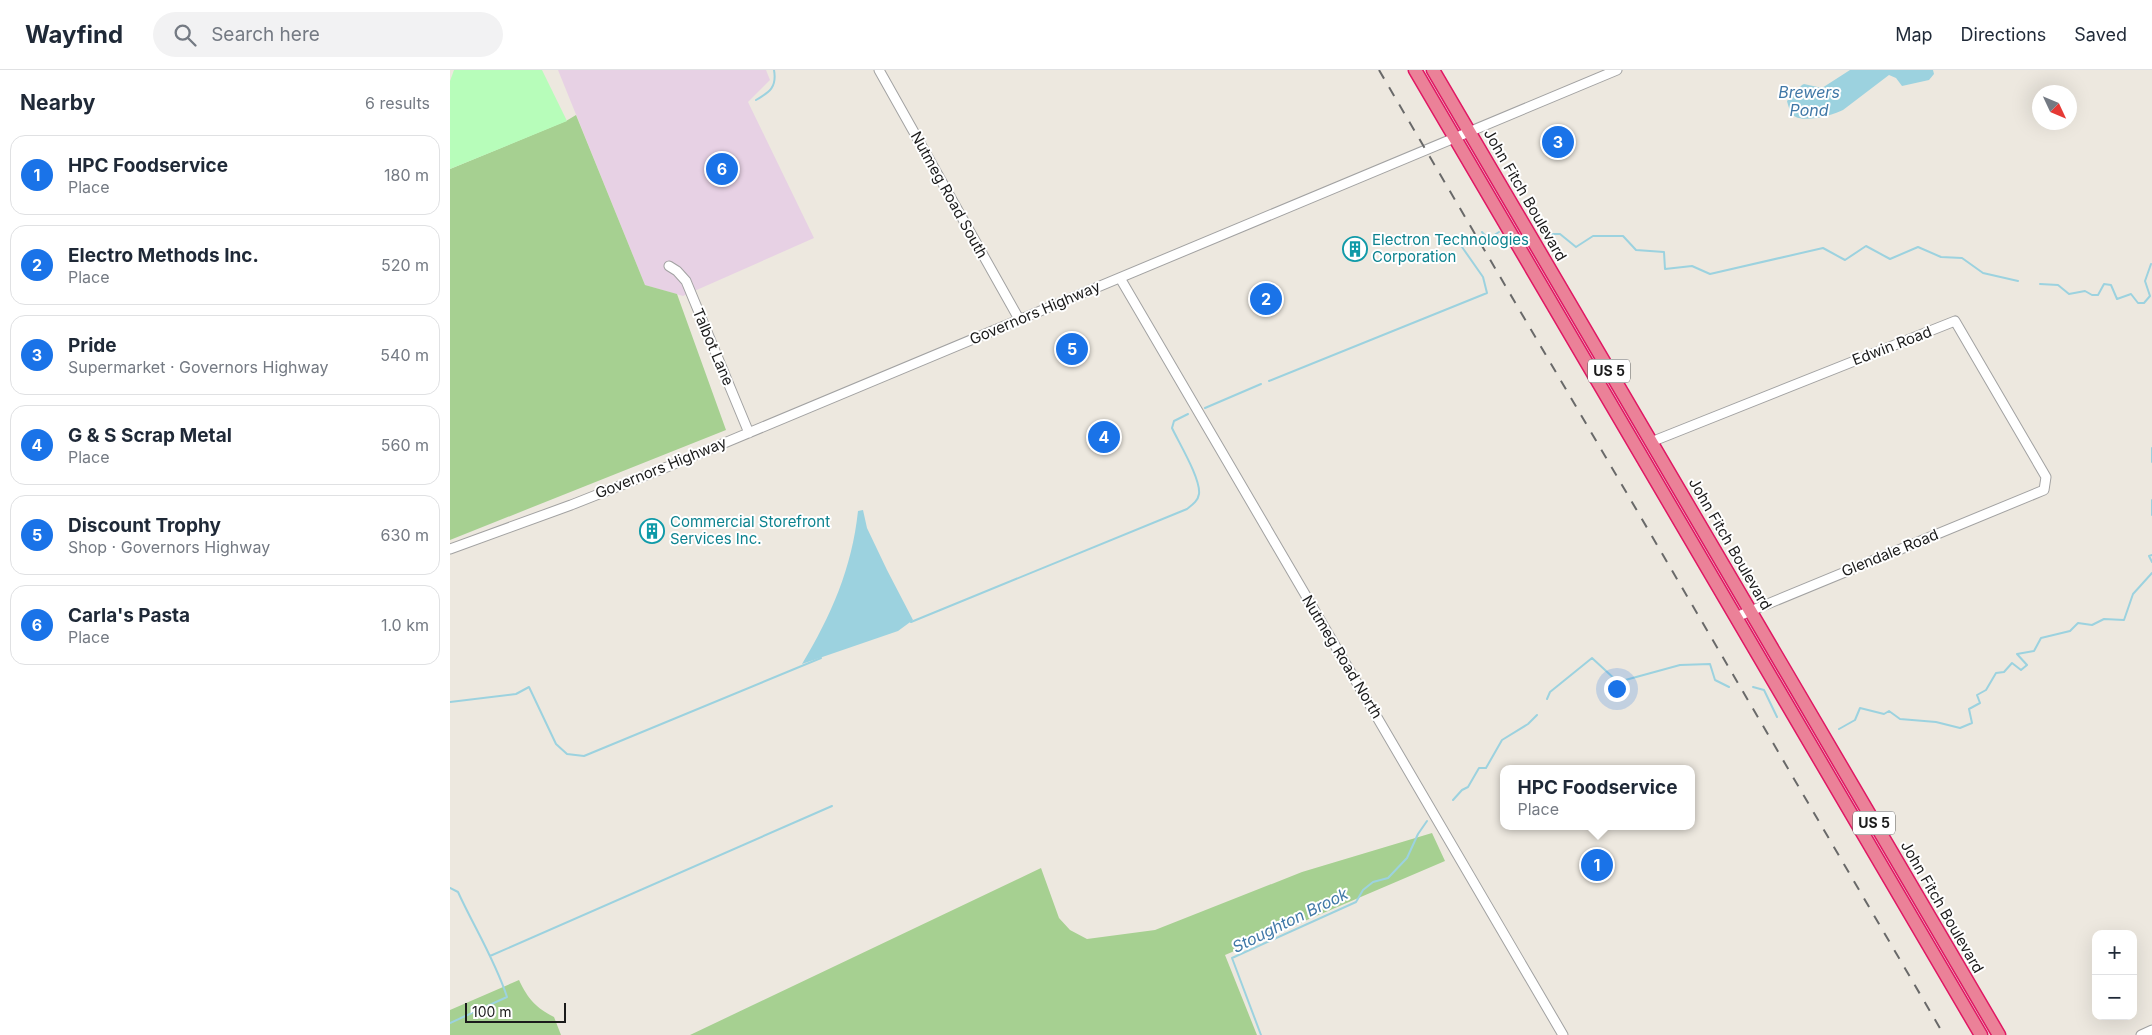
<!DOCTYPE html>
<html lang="en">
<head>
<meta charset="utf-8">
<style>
	:root { --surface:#fff; --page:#f2f2f3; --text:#1f2937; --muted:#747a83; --line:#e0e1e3; --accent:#1a73e8 }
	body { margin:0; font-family:Inter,sans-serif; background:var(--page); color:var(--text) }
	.controls { position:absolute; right:15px; bottom:15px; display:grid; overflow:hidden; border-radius:10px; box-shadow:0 5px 20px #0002 }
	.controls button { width:45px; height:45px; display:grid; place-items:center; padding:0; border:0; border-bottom:1px solid var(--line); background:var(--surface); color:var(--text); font:25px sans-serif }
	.compass { position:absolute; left:1582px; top:15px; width:45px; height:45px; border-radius:50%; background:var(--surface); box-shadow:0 5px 20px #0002; rotate:134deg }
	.scale { position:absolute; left:15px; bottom:12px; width:101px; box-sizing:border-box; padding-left:5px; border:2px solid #1b1b1b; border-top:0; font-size:14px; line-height:18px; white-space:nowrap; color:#1b1b1b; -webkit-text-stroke:4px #fff; paint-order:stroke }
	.you { position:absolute; left:1166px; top:618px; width:18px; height:18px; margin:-12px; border:4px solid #fff; border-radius:50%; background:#1a73e8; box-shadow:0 0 0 8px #1a73e833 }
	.badge { display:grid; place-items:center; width:32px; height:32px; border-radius:50%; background:var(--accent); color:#fff; font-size:16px; font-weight:700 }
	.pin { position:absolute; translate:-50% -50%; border:2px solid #fff; box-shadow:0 1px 5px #0006 }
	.popup { position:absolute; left:1050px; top:695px; width:195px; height:65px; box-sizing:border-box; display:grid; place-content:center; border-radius:10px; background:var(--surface); filter:drop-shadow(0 1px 4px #0005); font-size:16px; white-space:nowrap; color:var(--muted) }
	.popup b { font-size:19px; color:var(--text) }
	.popup::after { content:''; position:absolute; left:50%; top:100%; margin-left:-10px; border:10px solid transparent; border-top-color:var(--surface) }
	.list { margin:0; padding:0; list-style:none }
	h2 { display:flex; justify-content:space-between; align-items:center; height:65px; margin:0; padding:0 20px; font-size:21px }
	h2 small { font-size:16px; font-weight:400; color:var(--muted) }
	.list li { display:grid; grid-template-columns:32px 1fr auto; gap:15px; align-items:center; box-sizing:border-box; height:80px; margin:0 10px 10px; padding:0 10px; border:1px solid var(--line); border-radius:15px }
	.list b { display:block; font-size:19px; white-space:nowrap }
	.list p { margin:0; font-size:16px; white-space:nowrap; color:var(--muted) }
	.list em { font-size:16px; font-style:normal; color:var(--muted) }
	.icon { flex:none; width:28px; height:28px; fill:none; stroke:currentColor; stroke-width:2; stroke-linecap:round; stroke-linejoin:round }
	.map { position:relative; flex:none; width:1702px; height:965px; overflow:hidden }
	header { display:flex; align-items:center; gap:30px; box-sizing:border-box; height:70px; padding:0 25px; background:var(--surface); border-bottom:1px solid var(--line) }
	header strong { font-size:24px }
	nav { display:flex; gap:28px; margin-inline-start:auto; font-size:18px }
	.search { width:350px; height:45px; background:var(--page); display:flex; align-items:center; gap:12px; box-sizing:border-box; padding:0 18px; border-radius:28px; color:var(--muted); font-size:19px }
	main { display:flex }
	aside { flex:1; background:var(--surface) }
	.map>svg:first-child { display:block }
	.industrial { fill:#e7d1e4 }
	.forest { fill:#a6d091 }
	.park { fill:#b7fdba }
	.water { fill:#9cd2df }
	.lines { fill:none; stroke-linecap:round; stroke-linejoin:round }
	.stream { stroke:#9cd2df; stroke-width:2 }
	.minor-casing { stroke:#a2a2a2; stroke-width:11 }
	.highway-casing { stroke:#e01864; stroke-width:15 }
	.minor { stroke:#fff; stroke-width:9 }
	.highway { stroke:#eb8198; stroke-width:12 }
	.rail { stroke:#696969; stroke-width:2; stroke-dasharray:10 10; stroke-linecap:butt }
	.labels { text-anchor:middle; stroke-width:4; stroke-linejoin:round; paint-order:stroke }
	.shield { fill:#fff; stroke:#5f5f5f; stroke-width:1 }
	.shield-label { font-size:14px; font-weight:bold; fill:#1b1b1b }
	.street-label { font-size:15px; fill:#1b1b1b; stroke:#fff }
	.culture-label { font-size:15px; fill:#0d838f; stroke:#fff; text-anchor:start }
	.water-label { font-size:16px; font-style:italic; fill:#4078a7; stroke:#fff }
</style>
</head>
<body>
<header>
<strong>Wayfind</strong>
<div class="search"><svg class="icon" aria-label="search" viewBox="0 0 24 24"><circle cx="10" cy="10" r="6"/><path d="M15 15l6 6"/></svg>Search here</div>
<nav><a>Map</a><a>Directions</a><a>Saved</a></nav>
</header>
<main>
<aside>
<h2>Nearby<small>6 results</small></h2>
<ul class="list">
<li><span class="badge">1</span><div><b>HPC Foodservice</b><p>Place</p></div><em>180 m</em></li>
<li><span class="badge">2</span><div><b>Electro Methods Inc.</b><p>Place</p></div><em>520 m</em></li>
<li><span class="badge">3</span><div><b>Pride</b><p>Supermarket · Governors Highway</p></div><em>540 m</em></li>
<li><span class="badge">4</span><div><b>G &amp; S Scrap Metal</b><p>Place</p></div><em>560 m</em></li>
<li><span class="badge">5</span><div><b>Discount Trophy</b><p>Shop · Governors Highway</p></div><em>630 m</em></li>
<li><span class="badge">6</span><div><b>Carla's Pasta</b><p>Place</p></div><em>1.0 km</em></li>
</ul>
</aside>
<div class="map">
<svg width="1702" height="965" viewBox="0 0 1702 965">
	<rect width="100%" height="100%" fill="#ede8df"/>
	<path class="industrial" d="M108,0H316L320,10L298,32L364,168L233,226L195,215Z"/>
	<path class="forest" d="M126,45L195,215L227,224L276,360L0,470V99L116,51Z
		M982,763L995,791L775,885L807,965H240L591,798L609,848L620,860L637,869L705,860L852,802Z
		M69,910C78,929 86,938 104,947L111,965H0V940Z"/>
	<path class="park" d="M4,0H92L117,51L0,99V11Z"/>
	<path class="water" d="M1400,0H1483L1484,4L1479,10L1452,16L1446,8L1439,5L1393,40C1384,45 1352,54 1343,45C1340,42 1338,35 1337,31L1352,15L1354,14L1372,18Z
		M413,440L417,458L437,500L463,550L448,561L352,594C381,546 402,498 408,441Z"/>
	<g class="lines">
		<path class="stream" d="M306,30C320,22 327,17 324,0
			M1032,162L1038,169L1049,162
			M1096,164H1110L1126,177L1143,166H1173L1186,180L1214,182L1215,199L1242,196L1260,204L1373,178L1395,190L1416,176L1440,189L1468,177L1491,187L1512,188L1533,203L1568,211
			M1590,214L1608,215L1619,224L1635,221L1642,225H1648L1654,214L1661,215L1667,229L1681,224L1688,233H1694L1700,226L1695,211L1701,194
			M819,311L1037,223L1033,207L1012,177L1020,168
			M755,338L811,314
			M1702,378V392
			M1702,430V445
			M1702,485L1699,486L1702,492
			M461,552L737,439C742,435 748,431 749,424C751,409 729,373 722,358L724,351L738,344
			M1303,617L1314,620L1327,647
			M1097,629L1100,622L1142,588L1168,612L1230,595L1260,594L1265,610L1279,617
			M0,632L66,624L79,617L106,674L117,684L134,686L371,588
			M1389,659L1405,650L1410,638L1434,644L1439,641L1450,649L1486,652L1510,658L1522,653L1519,639L1530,633L1527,625L1536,620L1546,603L1554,602L1562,593L1571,600L1577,595L1567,584L1584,581L1591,568L1620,561L1628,553L1642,555L1654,549L1674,550L1683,524L1702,503
			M1003,730L1012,720L1018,717L1029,698H1036L1052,670L1078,654L1087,645
			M0,818L8,822C24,857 45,890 57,927L0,953
			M40,886L382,736
			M811,965L782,888L906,832L913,820L923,812L938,808L957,788L968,764L977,751"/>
		<defs>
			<path id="minor" d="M429,0L569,249
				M219,196L227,201L236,211L299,363
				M670,208L1113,965
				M1201,372L1505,251L1596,407L1594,420L1286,547
				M0,479L121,435L217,397L1167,0
				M1691,965L1702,960"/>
			<path id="highway" d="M965,0L1531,965
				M983,0L1549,965"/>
		</defs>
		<use href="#minor" class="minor-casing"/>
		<use href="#highway" class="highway-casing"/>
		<use href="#minor" class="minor"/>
		<use href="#highway" class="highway"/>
		<path class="rail" d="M929,0L1494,965"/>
	</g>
	<defs>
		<symbol id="building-ring" viewBox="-11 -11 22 22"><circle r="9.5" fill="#fff" stroke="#0f9aa8" stroke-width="1.5"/><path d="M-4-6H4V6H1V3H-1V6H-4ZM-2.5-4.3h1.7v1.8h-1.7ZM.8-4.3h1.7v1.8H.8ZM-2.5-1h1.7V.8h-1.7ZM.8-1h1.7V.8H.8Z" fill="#0f9aa8"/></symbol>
	</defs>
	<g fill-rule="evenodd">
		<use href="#building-ring" x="891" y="165" width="28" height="28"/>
		<use href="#building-ring" x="188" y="447" width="28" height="28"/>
	</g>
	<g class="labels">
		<g class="shield">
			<rect x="1138" y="289.5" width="42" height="23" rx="4"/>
			<rect x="1403" y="741.5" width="42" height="23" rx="4"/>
		</g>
		<g class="shield-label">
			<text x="1159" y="306">US 5</text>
			<text x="1424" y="758">US 5</text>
		</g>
		<g class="street-label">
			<text transform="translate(499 125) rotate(61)" y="5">Nutmeg Road South</text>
			<text transform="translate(1075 125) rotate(60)" y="5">John Fitch Boulevard</text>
			<text transform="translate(585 243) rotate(-23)" y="5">Governors Highway</text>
			<text transform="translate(1442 276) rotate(-21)" y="5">Edwin Road</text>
			<text transform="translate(263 277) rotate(67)" y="5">Talbot Lane</text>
			<text transform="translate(211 398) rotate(-22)" y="5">Governors Highway</text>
			<text transform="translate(1280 474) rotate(60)" y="5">John Fitch Boulevard</text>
			<text transform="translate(1440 483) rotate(-22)" y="5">Glendale Road</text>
			<text transform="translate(892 587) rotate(59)" y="5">Nutmeg Road North</text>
			<text transform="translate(1492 837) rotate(60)" y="5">John Fitch Boulevard</text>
		</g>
		<g class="culture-label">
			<text x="922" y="175">Electron Technologies<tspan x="922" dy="17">Corporation</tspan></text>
			<text x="220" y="457">Commercial Storefront<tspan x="220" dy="17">Services Inc.</tspan></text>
		</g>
		<g class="water-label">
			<text x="1359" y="28">Brewers<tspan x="1359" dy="18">Pond</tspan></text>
			<text transform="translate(840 850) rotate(-26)" y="6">Stoughton Brook</text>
		</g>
	</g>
</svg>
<div class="controls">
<button>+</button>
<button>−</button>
</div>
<svg class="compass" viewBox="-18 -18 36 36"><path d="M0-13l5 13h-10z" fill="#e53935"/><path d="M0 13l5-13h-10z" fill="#747a83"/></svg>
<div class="scale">100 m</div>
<div class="you"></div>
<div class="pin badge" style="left:1147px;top:795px">1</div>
<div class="popup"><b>HPC Foodservice</b>Place</div>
<div class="pin badge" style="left:816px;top:229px">2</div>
<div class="pin badge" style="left:1108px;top:72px">3</div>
<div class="pin badge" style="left:654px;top:367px">4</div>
<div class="pin badge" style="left:622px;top:279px">5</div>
<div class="pin badge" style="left:272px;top:99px">6</div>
</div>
</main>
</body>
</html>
